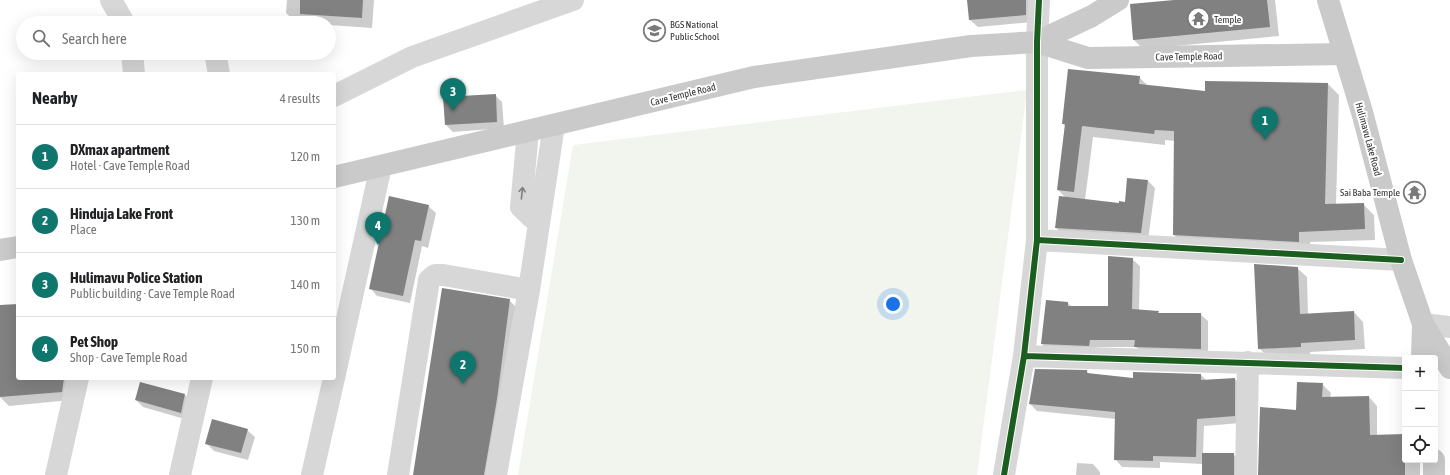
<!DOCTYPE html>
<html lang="en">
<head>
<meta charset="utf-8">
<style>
	:root { --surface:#fff; --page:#f6f6f6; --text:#202124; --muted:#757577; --line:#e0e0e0; --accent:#0f766e }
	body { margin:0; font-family:"Asap Condensed",sans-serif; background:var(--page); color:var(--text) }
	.controls { position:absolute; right:12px; bottom:12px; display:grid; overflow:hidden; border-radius:4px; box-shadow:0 4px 16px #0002 }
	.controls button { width:36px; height:36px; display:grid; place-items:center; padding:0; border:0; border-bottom:1px solid var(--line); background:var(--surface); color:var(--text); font:20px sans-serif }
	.you { position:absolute; left:893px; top:304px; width:14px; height:14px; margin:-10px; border:3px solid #fff; border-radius:50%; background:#1a73e8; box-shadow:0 0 0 6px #1a73e833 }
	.badge { display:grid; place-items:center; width:26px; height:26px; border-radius:50%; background:var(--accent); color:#fff; font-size:13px; font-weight:700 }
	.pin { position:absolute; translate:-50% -33px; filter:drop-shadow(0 1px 2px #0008) }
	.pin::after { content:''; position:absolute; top:21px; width:14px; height:12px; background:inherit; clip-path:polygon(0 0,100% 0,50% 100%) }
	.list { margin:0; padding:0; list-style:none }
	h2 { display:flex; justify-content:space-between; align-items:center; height:52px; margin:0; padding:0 16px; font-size:17px }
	h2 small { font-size:13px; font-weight:400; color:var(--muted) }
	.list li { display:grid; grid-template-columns:26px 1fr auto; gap:12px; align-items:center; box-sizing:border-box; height:64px; padding:0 16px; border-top:1px solid var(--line) }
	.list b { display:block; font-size:15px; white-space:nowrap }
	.list p { margin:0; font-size:13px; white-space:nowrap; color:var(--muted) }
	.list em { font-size:13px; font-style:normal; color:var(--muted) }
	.icon { flex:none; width:22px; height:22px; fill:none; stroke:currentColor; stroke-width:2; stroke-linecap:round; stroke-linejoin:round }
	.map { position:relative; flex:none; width:1450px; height:475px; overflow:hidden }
	.search { position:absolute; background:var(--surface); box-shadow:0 4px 16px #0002; left:16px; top:16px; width:320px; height:44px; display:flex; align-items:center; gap:10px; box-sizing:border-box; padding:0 14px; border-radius:22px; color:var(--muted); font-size:15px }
	.panel { position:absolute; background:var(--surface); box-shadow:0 4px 16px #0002; left:16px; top:72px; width:320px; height:308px; border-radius:4px }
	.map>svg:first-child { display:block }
	.green { fill:#f1f5ed }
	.shadow { fill:#0003 }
	.building { fill:#818181 }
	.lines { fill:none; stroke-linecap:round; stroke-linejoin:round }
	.minor { stroke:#d7d7d7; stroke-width:22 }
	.major { stroke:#cacaca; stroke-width:22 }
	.cycleway-casing { stroke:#fff; stroke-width:8 }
	.cycleway { stroke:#1b5e20; stroke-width:6 }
	.oneway { stroke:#7d7d7d }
	.labels { text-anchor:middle; stroke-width:4; stroke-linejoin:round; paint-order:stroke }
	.poi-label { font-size:10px; fill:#333; stroke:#fff; text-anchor:start }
	.street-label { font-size:10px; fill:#333; stroke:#fff }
</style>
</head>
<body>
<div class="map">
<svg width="1450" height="475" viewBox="0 0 1450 475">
	<rect width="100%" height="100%" fill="#fff"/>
	<path class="green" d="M1027,90L977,475H518L573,145Z"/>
	<path class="shadow" d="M287,0H374L372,28L329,25V23H297L286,13Z
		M968,0H1038L1033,22L978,27L970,20Z
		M1184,0H1275L1279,36L1143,49L1134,40L1131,5Z
		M1139,77L1148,86L1206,92L1328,84L1339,95L1336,205L1363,204L1374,215L1375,240L1310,242V252L1185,246L1174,235L1175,141L1165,140V145L1093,137L1085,200L1120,205L1126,203L1148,181L1155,188L1148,240L1063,235L1056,228L1060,197L1066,198L1058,190L1065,126L1063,124Z
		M495,95L502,102L504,128L453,132L446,125Z
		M428,206L436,213L428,248L422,246L410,303L377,296L370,288Z
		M1132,259L1140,266L1139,311L1158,312L1161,314H1200L1208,321V356L1143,354L1136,347H1097L1096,352L1049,351L1042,344L1068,303L1072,307H1109Z
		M1297,268L1307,277L1308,315L1354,312L1363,322L1365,349L1310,352V356L1269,358L1259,348Z
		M509,300L522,313L498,475H414Z
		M18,305V378H69L71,400L9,406L0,397V306Z
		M1087,371L1090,375L1134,379L1201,375L1207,381L1235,379L1242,386L1241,423L1204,426L1203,454H1233L1242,462V475H1203V464L1160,462V468L1122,467L1115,459L1116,419L1037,411L1030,404Z
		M141,383L185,395L192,403L188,420L143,407L136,400Z
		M1322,384L1331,393L1330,398L1369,397L1377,406V436L1405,435V460H1420V475H1260L1297,411Z
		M247,430L255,437L248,460L214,451L207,444Z
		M1077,463L1093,464L1100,472V475H1076Z"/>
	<path class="building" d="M300,0H363L362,18L300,14Z
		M967,0H1026V15L969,20Z
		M1174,0H1267L1270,27L1133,40L1130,4Z
		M1068,69L1140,76L1139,84L1205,91V81L1328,83L1325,204L1364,203L1365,229L1299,232V242L1173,235L1174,131L1155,130L1154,134L1082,126L1074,192L1057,190L1065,124H1062Z
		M496,94L497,122L445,125L443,97Z
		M1127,178L1148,180L1141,233L1055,228L1059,196L1119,203V201L1125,202Z
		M389,196L429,205L421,241L415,240L403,296L369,289Z
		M1108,256L1133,258L1132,309L1159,311L1158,313H1201V349L1134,347L1135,340H1090L1089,346L1041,344L1046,300L1068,302V306H1108Z
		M1254,264L1298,267L1300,314L1354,311L1355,340L1301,343V347L1258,349Z
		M442,288L510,299L497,399L484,475H413Z
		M18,304V378H64L62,392L0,397V305Z
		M1035,369L1087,370V373L1133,378V372L1201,374V380L1235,378V416L1197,419L1196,457L1153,456V461L1114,460L1115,412L1029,404Z
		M140,382L185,394L181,413L135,400Z
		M1297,382L1323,383L1322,397L1369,396L1370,435L1405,434V475H1258L1260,407L1296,410Z
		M212,419L248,429L241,453L205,444Z
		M1202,453H1234V475H1202Z"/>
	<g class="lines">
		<path class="minor" d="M111,0L124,23
			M132,53L134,74
			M216,58L219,74
			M334,96L412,57L573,0
			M528,131L521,207L539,224
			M1037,240L1401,260
			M1423,324L1450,327
			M1024,356L1405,368
			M334,378L381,166
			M56,475L78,378
			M180,475L202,378
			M312,475L334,378
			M398,475L429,280L435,275H443L529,290
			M496,475L529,290L554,125
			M1004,475L1024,356L1037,240V42L1039,0
			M1246,475L1248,362"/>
		<path class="major" d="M1328,0L1362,112L1401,260L1423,324L1450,368
			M1037,42L1088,58L1344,54
			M334,177L754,77L971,46L1037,42L1092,16L1118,0
			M0,250L18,247
			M1422,358L1423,324
			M1434,460V475"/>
		<defs>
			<path id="cycleway" d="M1037,240L1401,260
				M1024,356L1405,368
				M1004,475L1024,356L1037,240V42L1039,0"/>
		</defs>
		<use href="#cycleway" class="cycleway-casing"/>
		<use href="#cycleway" class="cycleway"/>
	</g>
	<defs><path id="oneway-shaft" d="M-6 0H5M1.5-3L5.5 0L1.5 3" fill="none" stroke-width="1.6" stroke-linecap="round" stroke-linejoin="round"/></defs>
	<use class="oneway" href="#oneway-shaft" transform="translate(522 193) rotate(-84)"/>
	<defs>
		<symbol id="temple-ring" viewBox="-11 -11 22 22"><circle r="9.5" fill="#fff" stroke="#7a7a7a" stroke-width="1.5"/><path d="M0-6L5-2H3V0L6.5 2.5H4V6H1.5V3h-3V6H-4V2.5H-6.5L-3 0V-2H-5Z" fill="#7a7a7a"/></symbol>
		<symbol id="school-ring" viewBox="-11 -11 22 22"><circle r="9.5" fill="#fff" stroke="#7a7a7a" stroke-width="1.5"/><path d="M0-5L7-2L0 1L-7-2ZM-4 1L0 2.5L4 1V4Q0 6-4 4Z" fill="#7a7a7a"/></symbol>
	</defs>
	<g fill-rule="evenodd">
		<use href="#temple-ring" x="1186" y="6" width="25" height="25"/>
		<use href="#school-ring" x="642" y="18" width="25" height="25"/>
		<use href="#temple-ring" x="1402" y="180" width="25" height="25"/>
	</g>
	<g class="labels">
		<g class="poi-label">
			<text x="1214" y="23">Temple</text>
			<text x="670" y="28">BGS National<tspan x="670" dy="12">Public School</tspan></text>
			<text x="1400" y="196" text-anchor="end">Sai Baba Temple</text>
		</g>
		<g class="street-label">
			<text transform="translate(1189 56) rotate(-1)" y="4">Cave Temple Road</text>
			<text transform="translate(683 94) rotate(-14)" y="4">Cave Temple Road</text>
			<text transform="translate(1369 139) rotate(75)" y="4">Hulimavu Lake Road</text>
		</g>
	</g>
</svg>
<div class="controls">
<button>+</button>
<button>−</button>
<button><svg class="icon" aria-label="locate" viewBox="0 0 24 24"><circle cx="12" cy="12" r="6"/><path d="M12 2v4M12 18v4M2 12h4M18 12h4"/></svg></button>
</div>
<div class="you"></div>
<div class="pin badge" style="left:1265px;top:140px">1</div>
<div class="pin badge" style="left:463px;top:384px">2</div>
<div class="pin badge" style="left:453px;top:111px">3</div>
<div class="pin badge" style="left:378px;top:245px">4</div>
<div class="search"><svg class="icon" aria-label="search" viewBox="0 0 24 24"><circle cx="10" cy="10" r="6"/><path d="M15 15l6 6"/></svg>Search here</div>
<section class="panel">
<h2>Nearby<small>4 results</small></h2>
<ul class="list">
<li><span class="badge">1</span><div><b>DXmax apartment</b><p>Hotel · Cave Temple Road</p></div><em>120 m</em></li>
<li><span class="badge">2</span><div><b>Hinduja Lake Front</b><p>Place</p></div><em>130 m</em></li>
<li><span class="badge">3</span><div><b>Hulimavu Police Station</b><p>Public building · Cave Temple Road</p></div><em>140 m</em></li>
<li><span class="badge">4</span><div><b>Pet Shop</b><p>Shop · Cave Temple Road</p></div><em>150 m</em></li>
</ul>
</section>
</div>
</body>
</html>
